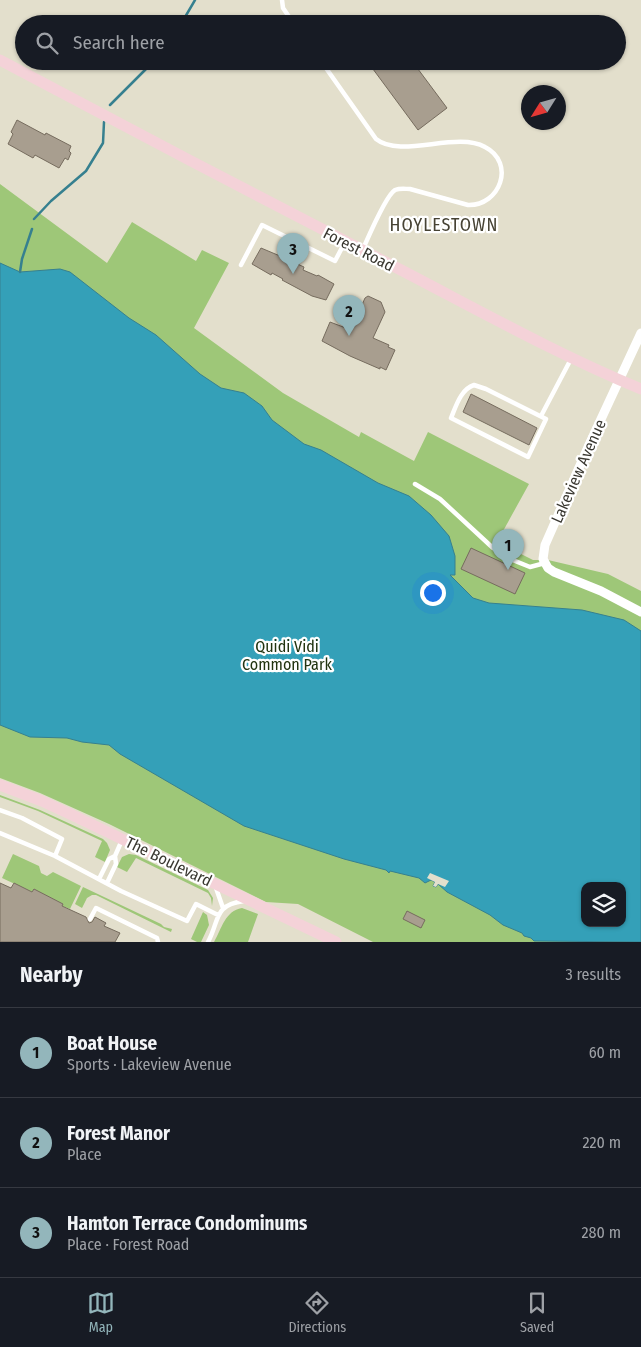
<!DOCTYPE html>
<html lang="en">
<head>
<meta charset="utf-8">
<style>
	:root { --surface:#171b24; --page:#242831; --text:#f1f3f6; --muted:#9ea1a6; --line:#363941; --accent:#93b6bb }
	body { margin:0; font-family:"Fira Sans Condensed",sans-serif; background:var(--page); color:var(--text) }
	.controls { position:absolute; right:15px; bottom:15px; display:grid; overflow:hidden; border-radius:10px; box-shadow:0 1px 4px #0004 }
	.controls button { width:45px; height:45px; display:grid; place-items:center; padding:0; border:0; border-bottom:1px solid var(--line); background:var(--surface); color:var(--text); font:25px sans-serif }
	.compass { position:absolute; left:521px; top:85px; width:45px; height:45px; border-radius:50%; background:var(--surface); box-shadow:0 1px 4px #0004; rotate:233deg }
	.you { position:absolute; left:432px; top:592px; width:18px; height:18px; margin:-12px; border:4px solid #fff; border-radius:50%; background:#1a73e8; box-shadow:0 0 0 8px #1a73e833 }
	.badge { display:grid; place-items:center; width:32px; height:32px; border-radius:50%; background:var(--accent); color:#111; font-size:16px; font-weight:700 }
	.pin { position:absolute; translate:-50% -41px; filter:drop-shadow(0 1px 2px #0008) }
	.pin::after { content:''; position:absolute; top:26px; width:18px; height:15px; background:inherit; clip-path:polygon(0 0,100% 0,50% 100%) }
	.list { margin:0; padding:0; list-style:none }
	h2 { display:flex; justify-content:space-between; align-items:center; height:65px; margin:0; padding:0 20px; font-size:21px }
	h2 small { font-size:16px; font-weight:400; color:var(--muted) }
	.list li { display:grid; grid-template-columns:32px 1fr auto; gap:15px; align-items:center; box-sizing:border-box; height:90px; padding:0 20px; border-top:1px solid var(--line) }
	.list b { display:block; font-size:19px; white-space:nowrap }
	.list p { margin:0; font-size:16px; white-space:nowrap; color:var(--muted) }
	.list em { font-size:16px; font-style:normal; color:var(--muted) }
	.icon { flex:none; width:28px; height:28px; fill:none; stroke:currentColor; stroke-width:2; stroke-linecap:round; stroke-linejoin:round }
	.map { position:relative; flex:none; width:641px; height:942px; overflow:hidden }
	.search { position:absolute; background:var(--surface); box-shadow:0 1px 4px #0004; left:15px; right:15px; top:15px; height:55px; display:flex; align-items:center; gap:12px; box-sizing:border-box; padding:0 18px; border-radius:28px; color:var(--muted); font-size:19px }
	.sheet { height:335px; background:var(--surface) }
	nav { display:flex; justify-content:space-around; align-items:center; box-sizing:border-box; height:70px; border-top:1px solid var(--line); background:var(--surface); font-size:14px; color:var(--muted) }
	nav a { display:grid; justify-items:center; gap:2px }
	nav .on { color:var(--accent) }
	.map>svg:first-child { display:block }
	.green { fill:#9ec778; fill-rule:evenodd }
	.water { fill:#34a0b8; stroke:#36808f; fill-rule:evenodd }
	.pier { fill:#e3dfcc }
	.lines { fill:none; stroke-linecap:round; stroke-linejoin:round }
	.stream { stroke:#36808f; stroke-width:2.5 }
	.building { fill:#a89e8f; stroke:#766c5e }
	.lane { stroke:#fff; stroke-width:4.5 }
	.street { stroke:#fff; stroke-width:9 }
	.secondary { stroke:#f4d2d8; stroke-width:11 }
	.labels { text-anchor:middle; stroke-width:4.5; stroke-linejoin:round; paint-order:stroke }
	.street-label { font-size:16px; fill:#393730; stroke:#fff }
	.park-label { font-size:16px; fill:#21330f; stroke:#fff }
	.neighbourhood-label { font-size:18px; letter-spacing:1px; fill:#464233; stroke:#fff }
</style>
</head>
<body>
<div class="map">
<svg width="641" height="942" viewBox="0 0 641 942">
	<rect width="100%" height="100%" fill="#e3dfcc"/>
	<path class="green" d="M0,184L107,263L132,222L196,261L202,250L229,263L194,328L283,393L359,437L361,432L414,461L428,432L529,484L497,542L533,560H548L608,574L641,591V942H373L298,904L266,902L109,824L40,793L0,778ZM585,886H622V923H585Z
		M0,795L40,810L103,839L107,843L110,850L105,862L95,857L102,841L38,811L0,797Z
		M13,854L39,866L41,873L47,876L53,872L81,886L70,909L62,906L63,904L34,890L32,892L2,878Z
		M129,854L136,855L208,890L213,898L212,906L211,898L208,893L136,858L127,872L117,867L122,857Z
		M83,887L161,924L164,927L172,929L171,932L96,895H92L87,898L82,908L75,904Z
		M242,908L258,914L248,942H214C222,928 225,911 242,908Z
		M203,912L207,915L209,925L201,942H197L191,939Z"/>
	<path class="water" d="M0,263L20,272L60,269L70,272L129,318L156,335L200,374L221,388L244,393L262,406L272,420L304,444L321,450L378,483L409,496L431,515L449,536L455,556V575H450L473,598L489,603L582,610L624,620L641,631V942L534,941L531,938L524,936L522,933L503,925L490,915L447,892L438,884L436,887L433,886L435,882L431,880L425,883L419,878L390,871L389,873L386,870L344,859L244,826L120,754L109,745L82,742L67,738L30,737L0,725ZM585,886H622V923H585Z"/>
	<path class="pier" d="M430,873L449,881L445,887L438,884L436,887L433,886L435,882L427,878Z"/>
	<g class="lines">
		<path class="stream" d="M181,24L195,0
			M110,105L154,61
			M34,219L51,201L86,171L103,143L104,122
			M20,272L22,259L32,229"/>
	</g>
	<path class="building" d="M376,61H412L447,108L418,130L370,65Z
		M17,120L45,135L46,133L71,146L69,151L71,153L68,160L65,158L59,168L35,155L33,158L8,144L13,134L11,132Z
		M261,248L280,256L279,257L292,264L293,262L304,267L303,270L317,276L318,275L334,284L326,300L312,296L282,280L283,279L272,273L271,275L252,264Z
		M368,296L381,302L385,312L373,338L389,345L388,347L395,350L386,370L380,367V369L350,356L322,341L330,322L351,330L365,298Z
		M471,394L537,428L529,445L463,412Z
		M471,548L525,573L515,594L461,569Z
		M0,883L11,888L14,883L32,892L34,889L63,904L62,906L86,917L89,923L92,922L95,917L106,923L104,926L120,933L115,942H0Z
		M407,911L425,920L421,928L403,919Z"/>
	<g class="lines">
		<path class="lane" d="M282,0L283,8L294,24
			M321,61L376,139C401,159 456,131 485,147C516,163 500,206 468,205L410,189C405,189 400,188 395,190C386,195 368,238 363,249
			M241,265L262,225L335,261L345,242
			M474,385L486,389L546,419L528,457L451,418C456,406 461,389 474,385Z
			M541,416L571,359
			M415,484L440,499L493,548L508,558L530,567L545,563
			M0,810L22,818L62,839L55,856
			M0,833L55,856L121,891L187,921L196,904L218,915
			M99,879L109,859L115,856L122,840
			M107,883L116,864L115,856
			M216,888L223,908
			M90,919L96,908L157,938L158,942
			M208,942C220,920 213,905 244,901"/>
		<path class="street" d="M641,333L589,445L545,545L543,559L548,568L554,572L601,591L641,612"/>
		<path class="secondary" d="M0,60C133,131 267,201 401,270C480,311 559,355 641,389
			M0,785L42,801L70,814L336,942"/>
	</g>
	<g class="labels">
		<g class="street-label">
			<text transform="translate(359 249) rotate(27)" y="6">Forest Road</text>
			<text transform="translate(578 471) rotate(-66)" y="6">Lakeview Avenue</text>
			<text transform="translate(169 861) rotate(26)" y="6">The Boulevard</text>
		</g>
		<g class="park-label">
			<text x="287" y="652">Quidi Vidi<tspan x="287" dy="18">Common Park</tspan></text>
		</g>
		<g class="neighbourhood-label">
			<text x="444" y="231">HOYLESTOWN</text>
		</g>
	</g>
</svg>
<div class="controls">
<button><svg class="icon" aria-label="layers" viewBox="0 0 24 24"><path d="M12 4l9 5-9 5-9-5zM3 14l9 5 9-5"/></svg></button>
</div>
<svg class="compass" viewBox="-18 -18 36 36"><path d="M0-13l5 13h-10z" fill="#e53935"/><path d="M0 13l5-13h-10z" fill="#9ea1a6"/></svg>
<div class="you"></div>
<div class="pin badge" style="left:508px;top:570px">1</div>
<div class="pin badge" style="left:349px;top:336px">2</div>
<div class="pin badge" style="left:293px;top:274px">3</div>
<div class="search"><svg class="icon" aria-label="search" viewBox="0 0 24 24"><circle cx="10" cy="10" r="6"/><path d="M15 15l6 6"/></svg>Search here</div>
</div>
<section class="sheet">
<h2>Nearby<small>3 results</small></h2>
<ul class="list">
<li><span class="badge">1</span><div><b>Boat House</b><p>Sports · Lakeview Avenue</p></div><em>60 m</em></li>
<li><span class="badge">2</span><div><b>Forest Manor</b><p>Place</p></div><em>220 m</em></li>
<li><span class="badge">3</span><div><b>Hamton Terrace Condominums</b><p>Place · Forest Road</p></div><em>280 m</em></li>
</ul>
</section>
<nav>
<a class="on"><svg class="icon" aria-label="map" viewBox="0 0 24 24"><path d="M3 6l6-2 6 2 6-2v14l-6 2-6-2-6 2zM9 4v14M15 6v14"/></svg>Map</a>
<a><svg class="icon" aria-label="directions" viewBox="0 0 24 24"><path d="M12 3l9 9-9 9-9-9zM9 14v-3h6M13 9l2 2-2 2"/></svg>Directions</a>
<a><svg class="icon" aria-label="saved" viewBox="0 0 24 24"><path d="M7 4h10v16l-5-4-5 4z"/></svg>Saved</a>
</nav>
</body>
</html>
